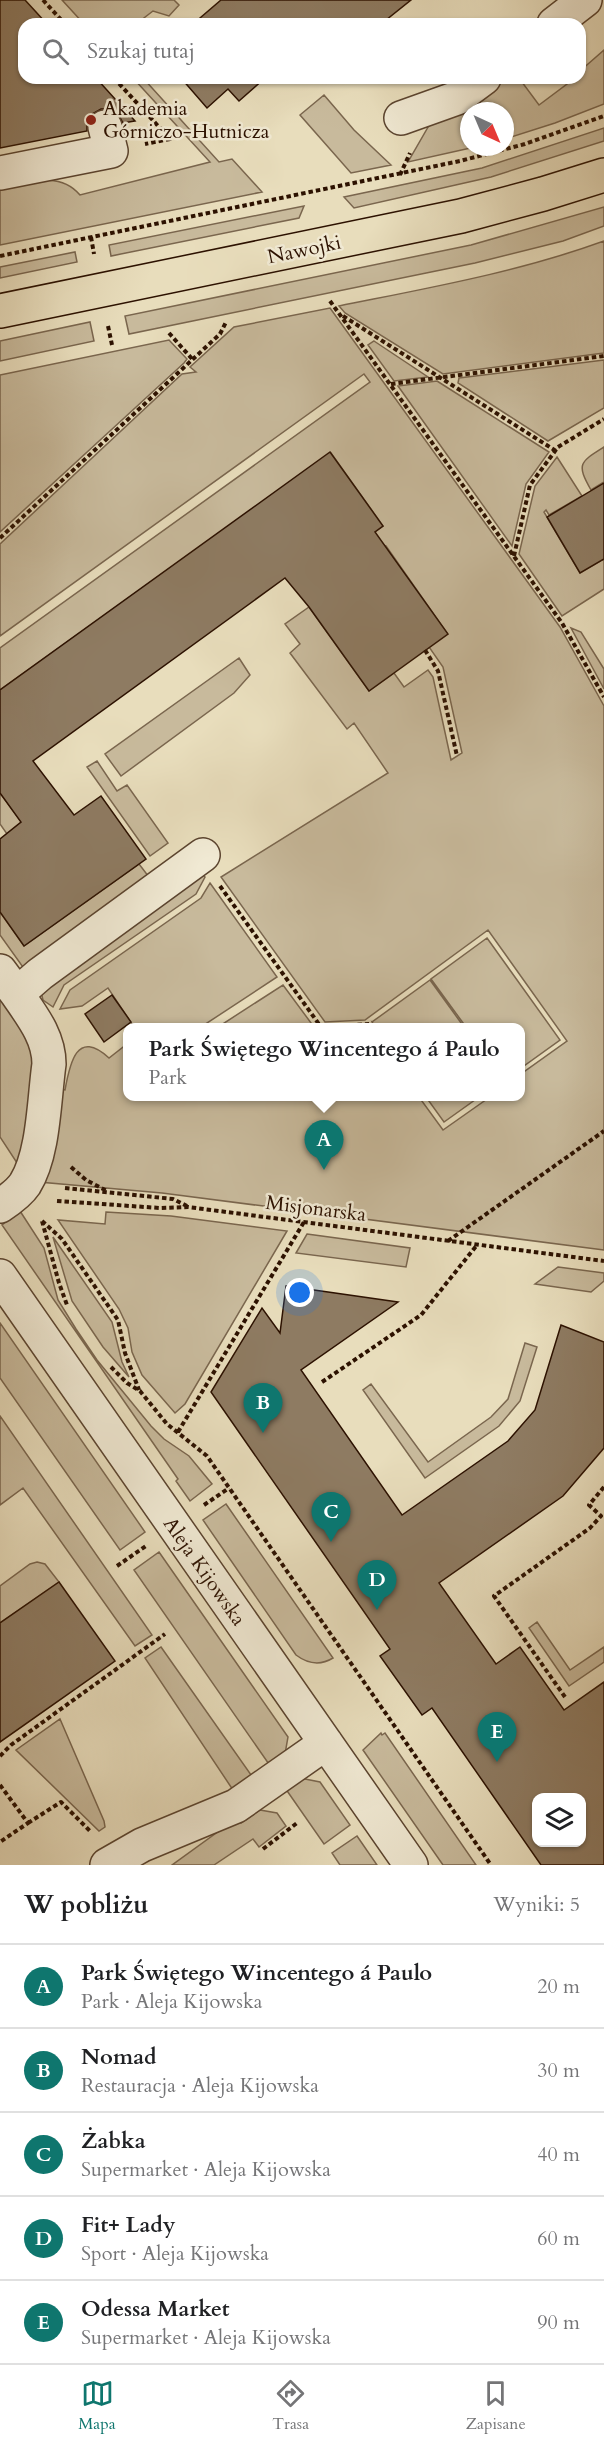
<!DOCTYPE html>
<html lang="pl">
<head>
<meta charset="utf-8">
<style>
	:root { --surface:#fff; --page:#f2f2f2; --text:#202124; --muted:#757577; --line:#e0e0e0; --accent:#0f766e }
	body { margin:0; font-family:Cardo,serif; background:var(--page); color:var(--text) }
	.controls { position:absolute; right:18px; bottom:18px; display:grid; overflow:hidden; border-radius:12px; box-shadow:0 2px 4px #0004 }
	.controls button { width:54px; height:54px; display:grid; place-items:center; padding:0; border:0; border-bottom:2px solid var(--line); background:var(--surface); color:var(--text); font:30px sans-serif }
	.compass { position:absolute; left:460px; top:102px; width:54px; height:54px; border-radius:50%; background:var(--surface); box-shadow:0 2px 4px #0004; rotate:136deg }
	.you { position:absolute; left:300px; top:1293px; width:21px; height:21px; margin:-15px; border:4px solid #fff; border-radius:50%; background:#1a73e8; box-shadow:0 0 0 9px #1a73e833 }
	.badge { display:grid; place-items:center; width:39px; height:39px; border-radius:50%; background:var(--accent); color:#fff; font-size:20px; font-weight:700 }
	.pin { position:absolute; translate:-50% -50px; filter:drop-shadow(0 2px 3px #0008) }
	.pin::after { content:''; position:absolute; top:32px; width:21px; height:18px; background:inherit; clip-path:polygon(0 0,100% 0,50% 100%) }
	.popup { position:absolute; left:123px; top:1023px; width:402px; height:78px; box-sizing:border-box; display:grid; place-content:center; border-radius:12px; background:var(--surface); filter:drop-shadow(0 2px 4px #0005); font-size:20px; white-space:nowrap; color:var(--muted) }
	.popup b { font-size:22px; color:var(--text) }
	.popup::after { content:''; position:absolute; left:50%; top:100%; margin-left:-12px; border:12px solid transparent; border-top-color:var(--surface) }
	.list { margin:0; padding:0; list-style:none }
	h2 { display:flex; justify-content:space-between; align-items:center; height:78px; margin:0; padding:0 24px; font-size:26px }
	h2 small { font-size:20px; font-weight:400; color:var(--muted) }
	.list li { display:grid; grid-template-columns:39px 1fr auto; gap:18px; align-items:center; box-sizing:border-box; height:84px; padding:0 24px; border-top:2px solid var(--line) }
	.list b { display:block; font-size:22px; white-space:nowrap }
	.list p { margin:0; font-size:20px; white-space:nowrap; color:var(--muted) }
	.list em { font-size:20px; font-style:normal; color:var(--muted) }
	.icon { flex:none; width:33px; height:33px; fill:none; stroke:currentColor; stroke-width:2; stroke-linecap:round; stroke-linejoin:round }
	.map { position:relative; flex:none; width:604px; height:1865px; overflow:hidden }
	.search { position:absolute; background:var(--surface); box-shadow:0 2px 4px #0004; left:18px; right:18px; top:18px; height:66px; display:flex; align-items:center; gap:15px; box-sizing:border-box; padding:0 21px; border-radius:18px; color:var(--muted); font-size:22px }
	.sheet { height:498px; background:var(--surface) }
	nav { display:flex; justify-content:space-around; align-items:center; box-sizing:border-box; height:84px; border-top:2px solid var(--line); background:var(--surface); font-size:16px; color:var(--muted) }
	nav a { display:grid; justify-items:center; gap:3px }
	nav .on { color:var(--accent) }
	.map>svg:first-child { display:block }
	.green { fill:#c8ba9c; stroke:#7a664e; stroke-width:1.5 }
	.building { fill:#8e7b62; stroke:#2c1100; stroke-width:1.5; fill-rule:evenodd }
	.lines { fill:none; stroke-linecap:round; stroke-linejoin:round }
	.minor-casing { stroke:#5b442f; stroke-width:36 }
	.major-casing { stroke:#2c1100; stroke-width:36 }
	.path { stroke:#2c1100; stroke-width:4; stroke-dasharray:4.5 3; stroke-linecap:butt }
	.minor { stroke:#f0e9d3; stroke-width:33 }
	.major { stroke:#e8ddbc; stroke-width:33 }
	.poi-dot { fill:#8f2418; stroke:#f0e9d3; stroke-width:2 }
	.labels { text-anchor:middle; stroke-width:5; stroke-linejoin:round; paint-order:stroke }
	.poi-label { font-size:20px; fill:#2c1100; stroke:#f0e9d3; text-anchor:start }
	.street-label { font-size:20px; fill:#2c1100; stroke:#f0e9d3 }
</style>
</head>
<body>
<div class="map">
<svg width="604" height="1865" viewBox="0 0 604 1865">
	<rect width="100%" height="100%" fill="#e8ddbc"/>
	<filter id="stains"><feTurbulence type="fractalNoise" baseFrequency=".00333" numOctaves="4"/><feColorMatrix values="0 0 0 0 .2 0 0 0 0 .09 0 0 0 0 .02 0 0 0 .5 -.17"/></filter>
	<radialGradient id="worn" r=".72"><stop offset=".6" stop-color="#630" stop-opacity="0"/><stop offset="1" stop-color="#630" stop-opacity=".3"/></radialGradient>
	<path class="green" d="M62,0H174L179,5L169,16L153,11L136,24H84Z
		M604,50V104L555,123L505,139V111H469V147H475L408,162L435,115L490,90L506,78H519L539,105L567,84L564,79L566,78H580V71Z
		M133,78H143L219,162L232,159L262,192L0,245V188C27,183 59,170 80,195L210,162Z
		M324,95L354,130L391,165L351,173L300,115Z
		M604,128V141L491,177L354,208L344,197L482,168Z
		M304,206L299,218L111,256L109,245Z
		M604,207V226L563,241L475,263L129,334L125,316L471,245Z
		M604,241V353L443,374L345,313L339,306C428,288 519,272 604,241Z
		M75,252L77,262L0,278V267Z
		M330,308L560,627L604,706V1250L162,1193L39,1182L59,1089L65,1090C70,1062 77,1029 109,1058L127,1044L128,1096L419,1097L443,1130L490,1097L520,1096L521,1074L567,1041L488,930L365,1020L325,1022L221,877L388,773L354,723L347,729L290,653L300,644L285,624L309,607L369,691L394,673L404,687L428,670L433,677L451,760L462,753L443,667L429,647L447,633L386,546L362,541L383,526L331,453L0,690V648L370,382L364,374L0,636V544L182,374L196,372L190,367L234,327Z
		M90,322L94,341L0,361V341Z
		M169,340L187,359L184,363L0,532V375Z
		M374,341L428,377L394,381L368,345Z
		M604,360V408L548,441L458,383L459,378Z
		M437,381L549,452L526,484L512,546L398,386Z
		M604,447V482L591,490C576,464 580,462 604,447Z
		M557,457L582,496L549,515L546,510L544,512L580,573L604,559V589L562,616L519,554L535,486Z
		M571,628L581,632L604,669V689Z
		M239,658L250,675L234,693L121,776L105,754Z
		M97,761L117,791L127,785L168,843L150,856L87,767Z
		M0,793L22,823L7,834L0,824Z
		M139,864L149,877L25,970L0,935V912L24,946Z
		M199,869L205,877L196,894L64,985L53,1007L43,1000L41,992Z
		M210,883L277,977L201,1027H134L108,988L82,1006L60,1009L70,990L201,898Z
		M487,938L560,1040L521,1068L520,1028L466,1027L431,979Z
		M430,980L464,1027H376L372,1022Z
		M0,985L37,1057L19,1166L0,1137Z
		M283,985L314,1027H218Z
		M426,1097H479L444,1122Z
		M20,1211L44,1248L58,1300L76,1329L97,1360L151,1426L164,1439L189,1456L212,1484L190,1501L176,1481L178,1479L2,1225Z
		M106,1212L171,1216L287,1231L185,1404L175,1413L142,1375L132,1352L128,1328L119,1309L58,1220L105,1224Z
		M307,1234L410,1248L406,1267L296,1253Z
		M53,1237L112,1322L122,1362L129,1377L103,1347L72,1301Z
		M558,1267L604,1273V1281L591,1292L535,1284Z
		M0,1323L145,1532L120,1550L0,1378Z
		M525,1343L537,1347L520,1401L499,1426L425,1478L363,1390L371,1384L428,1462L491,1417L508,1399Z
		M0,1416L152,1635L135,1646L23,1488L0,1505Z
		M226,1504L333,1658C320,1666 308,1664 296,1655L203,1520Z
		M159,1552L288,1737L285,1754L273,1770L134,1570Z
		M37,1562L45,1564L59,1582L0,1623V1586L30,1564Z
		M537,1622L570,1670L604,1647V1662L569,1686L529,1628Z
		M161,1647L256,1782L233,1790L145,1658Z
		M60,1719L104,1821L105,1827L99,1831L16,1750Z
		M381,1733L382,1735L385,1733L476,1865H443L363,1750Z
		M300,1778L320,1782L350,1825L324,1844L283,1785Z
		M260,1810L277,1813L286,1826L259,1847L253,1839L214,1865H172L237,1818L241,1823Z
		M357,1836L377,1865H340L332,1853Z"/>
	<path class="building" d="M0,0H25L47,24H24V78H96L135,121L123,123L118,114L111,109H101L92,114L87,122V131L0,148Z
		M221,0H411L381,24H193Z
		M181,78H265L239,101L228,89L207,108Z
		M330,452L383,526L375,532L448,634L369,691L309,607L285,578L33,761L74,815L101,796L146,859L24,946L0,912V839L21,822L0,793V690Z
		M604,483V559L580,573L547,517Z
		M112,995L131,1022L104,1042L85,1014Z
		M286,1286L398,1302L301,1370L402,1515L508,1441L535,1410L561,1325L604,1342V1448L563,1496L439,1583L496,1664L520,1647L564,1710L604,1682V1865H541L432,1708L422,1715L380,1656L390,1649L211,1392L262,1308L280,1333ZM537,1797H582V1842H537Z
		M59,1582L115,1661L0,1742V1623Z"/>
	<g class="lines">
		<defs>
			<path id="minor" d="M554,24L585,0
				M401,118L457,98L484,78
				M0,173L111,151L105,127
				M0,971L17,994
				M0,1206C9,1200 19,1193 25,1184C44,1154 44,1099 49,1064C49,1037 32,1016 17,994L40,974L203,855
				M0,1276L411,1865
				M107,1865L142,1845L236,1806L326,1743"/>
			<path id="major" d="M0,311L461,216L543,194L604,175"/>
		</defs>
		<use href="#minor" class="minor-casing"/>
		<use href="#major" class="major-casing"/>
		<path class="path" d="M43,0L65,24
			M114,78L170,139L145,144
			M400,175L410,153
			M91,237L94,254
			M0,256L460,161L525,144L604,116
			M330,301L562,623L604,697
			M343,316L556,451
			M108,326L112,345
			M169,333L193,360
			M391,384L604,356
			M0,538L220,334L226,322
			M514,556L530,485L558,447L604,419
			M425,650L438,671L457,756
			M220,886L321,1027L369,1024L372,1022
			M71,1167L86,1180L107,1191
			M65,1188L173,1199L187,1206
			M57,1201L160,1208L188,1207L604,1261
			M42,1221L59,1283L67,1305
			M42,1221L62,1239L118,1320L125,1353L139,1390
			M448,1241L604,1131
			M111,1367L127,1383L140,1391L167,1424L207,1456L491,1865
			M322,1382L421,1315L477,1245
			M178,1432L304,1222
			M204,1505L229,1488
			M117,1566L146,1546
			M565,1697L494,1596L590,1528L601,1516L589,1505L604,1487
			M0,1756L11,1745L165,1634
			M0,1785L28,1823L0,1842
			M28,1823L61,1802L91,1832
			M263,1849L297,1823"/>
		<use href="#minor" class="minor"/>
		<use href="#major" class="major"/>
	</g>
	<circle class="poi-dot" cx="91" cy="120" r="6"/>
	<g class="labels">
		<g class="poi-label">
			<text x="103" y="115">Akademia<tspan x="103" dy="23">Górniczo-Hutnicza</tspan></text>
		</g>
		<g class="street-label">
			<text transform="translate(304 249) rotate(-12)" y="7">Nawojki</text>
			<text transform="translate(316 1208) rotate(7)" y="7">Misjonarska</text>
			<text transform="translate(205 1571) rotate(55)" y="7">Aleja Kijowska</text>
		</g>
	</g>
	<rect width="100%" height="100%" filter="url(#stains)"/>
	<rect width="100%" height="100%" fill="url(#worn)"/>
</svg>
<div class="controls">
<button><svg class="icon" aria-label="layers" viewBox="0 0 24 24"><path d="M12 4l9 5-9 5-9-5zM3 14l9 5 9-5"/></svg></button>
</div>
<svg class="compass" viewBox="-18 -18 36 36"><path d="M0-13l5 13h-10z" fill="#e53935"/><path d="M0 13l5-13h-10z" fill="#757577"/></svg>
<div class="you"></div>
<div class="pin badge" style="left:324px;top:1170px">A</div>
<div class="popup"><b>Park Świętego Wincentego á Paulo</b>Park</div>
<div class="pin badge" style="left:263px;top:1433px">B</div>
<div class="pin badge" style="left:331px;top:1542px">C</div>
<div class="pin badge" style="left:377px;top:1610px">D</div>
<div class="pin badge" style="left:497px;top:1762px">E</div>
<div class="search"><svg class="icon" aria-label="search" viewBox="0 0 24 24"><circle cx="10" cy="10" r="6"/><path d="M15 15l6 6"/></svg>Szukaj tutaj</div>
</div>
<section class="sheet">
<h2>W pobliżu<small>Wyniki: 5</small></h2>
<ul class="list">
<li><span class="badge">A</span><div><b>Park Świętego Wincentego á Paulo</b><p>Park · Aleja Kijowska</p></div><em>20 m</em></li>
<li><span class="badge">B</span><div><b>Nomad</b><p>Restauracja · Aleja Kijowska</p></div><em>30 m</em></li>
<li><span class="badge">C</span><div><b>Żabka</b><p>Supermarket · Aleja Kijowska</p></div><em>40 m</em></li>
<li><span class="badge">D</span><div><b>Fit+ Lady</b><p>Sport · Aleja Kijowska</p></div><em>60 m</em></li>
<li><span class="badge">E</span><div><b>Odessa Market</b><p>Supermarket · Aleja Kijowska</p></div><em>90 m</em></li>
</ul>
</section>
<nav>
<a class="on"><svg class="icon" aria-label="map" viewBox="0 0 24 24"><path d="M3 6l6-2 6 2 6-2v14l-6 2-6-2-6 2zM9 4v14M15 6v14"/></svg>Mapa</a>
<a><svg class="icon" aria-label="directions" viewBox="0 0 24 24"><path d="M12 3l9 9-9 9-9-9zM9 14v-3h6M13 9l2 2-2 2"/></svg>Trasa</a>
<a><svg class="icon" aria-label="saved" viewBox="0 0 24 24"><path d="M7 4h10v16l-5-4-5 4z"/></svg>Zapisane</a>
</nav>
</body>
</html>
